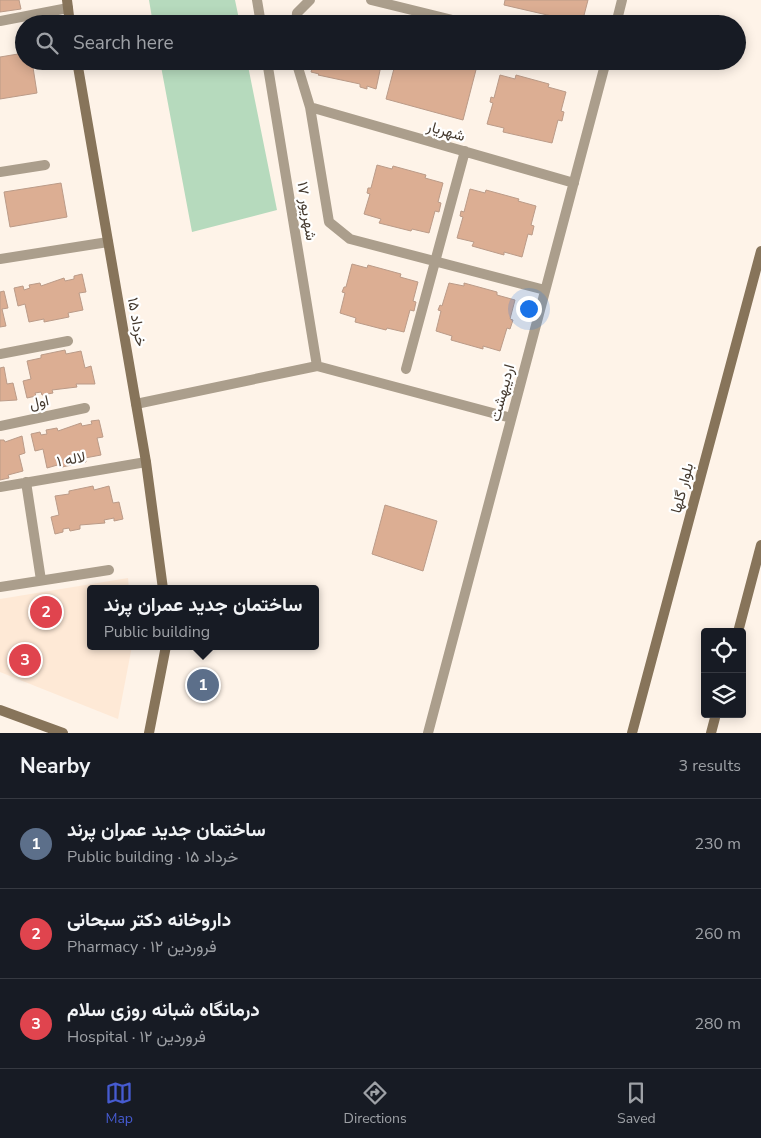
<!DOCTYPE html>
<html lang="en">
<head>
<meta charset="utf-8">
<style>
	:root { --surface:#171b24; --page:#20242c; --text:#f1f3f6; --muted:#9ea1a6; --line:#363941; --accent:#465bd0 }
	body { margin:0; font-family:"Nunito Sans",Vazirmatn,sans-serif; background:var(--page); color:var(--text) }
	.controls { position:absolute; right:15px; bottom:15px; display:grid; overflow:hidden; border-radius:5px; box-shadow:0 2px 12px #0003 }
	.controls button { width:45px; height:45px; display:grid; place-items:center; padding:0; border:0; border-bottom:1px solid var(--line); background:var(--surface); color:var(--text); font:25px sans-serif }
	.you { position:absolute; left:528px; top:308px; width:18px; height:18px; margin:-12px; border:4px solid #fff; border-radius:50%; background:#1a73e8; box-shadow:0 0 0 8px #1a73e833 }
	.badge { display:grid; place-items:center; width:32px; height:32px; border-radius:50%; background:var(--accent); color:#fff; font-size:16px; font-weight:700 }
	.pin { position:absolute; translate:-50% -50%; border:2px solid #fff; box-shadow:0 1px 5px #0006 }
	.popup { position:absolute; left:87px; top:585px; width:232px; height:65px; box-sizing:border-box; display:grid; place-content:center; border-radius:5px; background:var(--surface); filter:drop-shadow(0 1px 4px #0005); font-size:16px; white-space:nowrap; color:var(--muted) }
	.popup b { font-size:19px; color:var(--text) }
	.popup::after { content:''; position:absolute; left:50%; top:100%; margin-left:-10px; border:10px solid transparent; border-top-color:var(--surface) }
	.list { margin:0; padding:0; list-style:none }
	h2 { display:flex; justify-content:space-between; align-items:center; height:65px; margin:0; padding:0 20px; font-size:21px }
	h2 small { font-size:16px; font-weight:400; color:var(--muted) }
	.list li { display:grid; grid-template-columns:32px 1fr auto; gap:15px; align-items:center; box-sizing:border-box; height:90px; padding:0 20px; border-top:1px solid var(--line) }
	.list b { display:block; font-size:19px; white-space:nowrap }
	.list p { margin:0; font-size:16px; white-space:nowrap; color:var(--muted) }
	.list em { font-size:16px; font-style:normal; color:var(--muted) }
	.icon { flex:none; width:28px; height:28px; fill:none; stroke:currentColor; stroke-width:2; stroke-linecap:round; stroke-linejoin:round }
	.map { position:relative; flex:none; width:761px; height:733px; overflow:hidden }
	.search { position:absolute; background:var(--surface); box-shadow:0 2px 12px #0003; left:15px; right:15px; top:15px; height:55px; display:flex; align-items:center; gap:12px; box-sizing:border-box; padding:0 18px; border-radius:28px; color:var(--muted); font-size:19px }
	.sheet { height:335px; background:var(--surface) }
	nav { display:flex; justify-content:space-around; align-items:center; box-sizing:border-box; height:70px; border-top:1px solid var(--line); background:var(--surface); font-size:14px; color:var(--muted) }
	nav a { display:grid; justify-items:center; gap:2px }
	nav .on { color:var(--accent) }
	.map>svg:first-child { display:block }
	.built { fill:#fee9d6 }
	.green { fill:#b6dabd }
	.building { fill:#dcae93; stroke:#bb9b88 }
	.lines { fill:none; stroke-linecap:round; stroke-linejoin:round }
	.street { stroke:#ab9e8c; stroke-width:10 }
	.secondary { stroke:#87745a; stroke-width:10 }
	.labels { text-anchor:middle; stroke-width:4.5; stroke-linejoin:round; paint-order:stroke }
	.street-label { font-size:15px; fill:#453a2f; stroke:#fff }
</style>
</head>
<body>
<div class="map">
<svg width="761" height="733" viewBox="0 0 761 733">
	<rect width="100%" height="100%" fill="#fef3e8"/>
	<path class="built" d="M128,578L129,589H90V646H132L118,719L0,672V599Z"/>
	<path class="green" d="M149,0H235L240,24H153Z
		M160,61H247L277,210L192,232Z"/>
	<path class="building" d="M0,0H19L21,9L0,12Z
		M505,0H588L582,23L504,5Z
		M24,53V61H32L37,93L0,99V57Z
		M314,61H382L376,89L367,86V89L360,87V84L318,75L319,74L311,72Z
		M396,61L478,62L463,120L386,99Z
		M500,75L515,79L516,75L549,84L548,87L566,92L561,111L564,112L562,121L558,120L552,143L503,132L504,128L487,124L493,103L490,102L491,97L494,98Z
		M377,165L392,169L393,166L426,175L425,178L443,183L438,202L441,203L439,212L435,211L429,233L412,229L411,231L379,223L381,219L364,214L370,194L367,193L368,188H371Z
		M61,183L67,217L10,227L4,192Z
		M470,189L485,193L486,190L519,199L518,201L536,206L531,225L534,226L532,235L528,234L522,257L504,252V255L472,246L474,242L457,238L463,217L460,216L461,211L464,212Z
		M352,264L367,268L368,265L401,274L400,277L418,282L413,301L416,302L414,311L410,310L404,332L387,328L386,330L355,322L356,318L340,313L345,293L342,292L344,287H346Z
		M82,274L86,292L79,293L83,310L68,313L69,317L44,322V319L29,322L25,304L18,306L14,288L23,286L24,290L30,288L29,285L40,283L41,286L64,278L65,281L74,279V276Z
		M449,283L464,286V283L497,292V295L515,300L510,319L513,320L510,329L507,328L500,351L483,346V349L451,340L452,336L436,331L441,311L438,310L440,305L442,306Z
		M4,291L8,308L2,309L6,326L0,327V292Z
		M65,350L66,354L81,351L85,368L91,366L95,384H76L77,387L52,390L53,393L42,395L41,392L35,393L36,396L27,398L23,381L31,379L27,361L41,358V355Z
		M4,367L7,384L13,383L17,400L0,401V368Z
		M99,420L103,437L97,438L101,455L85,458L86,462L62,467L61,464L47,468L43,449L35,451L31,434L40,432L41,435L47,434L46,430L57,428L58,431L81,423L82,426L92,424L91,421Z
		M22,436L25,453L19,455L23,471L8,475L9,478L0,480V440H4L5,442Z
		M93,486L94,490L109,486L113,503L119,502L123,519L114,521V518L104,520L105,523L80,525V529L70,531L69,528L63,529V532L55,534L51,517L59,515L55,496L69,494V491Z
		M385,505L437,521L423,571L372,554Z"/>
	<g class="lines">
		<path class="street" d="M257,0L261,24
			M371,0L469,24
			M0,21L68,8
			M296,24L297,13L310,0
			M616,24L622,0
			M267,61L317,366
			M296,61L310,107L329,222L350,239L545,290
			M310,107L574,183
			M0,172L45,165
			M0,259L108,242
			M0,354L68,341
			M406,369L465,151
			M136,404L317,366L511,418
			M0,426L85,408
			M26,482L41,580
			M0,487L146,462
			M0,587L109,570
			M428,733L606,61"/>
		<path class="secondary" d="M67,0L70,24
			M77,61L146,462L163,589
			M738,632L761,545
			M0,710L63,733
			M149,733L166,646
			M632,733L761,251
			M711,733L716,714"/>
	</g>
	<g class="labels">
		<g class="street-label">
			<text transform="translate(446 131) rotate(16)" y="5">شهریار</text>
			<text transform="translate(307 211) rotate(81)" y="5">۱۷ شهریور</text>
			<text transform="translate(137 322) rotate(80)" y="5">۱۵ خرداد</text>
			<text transform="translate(502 393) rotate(-75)" y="5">اردیبهشت</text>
			<text transform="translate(39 402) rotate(-12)" y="5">اول</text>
			<text transform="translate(71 459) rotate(-10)" y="5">لاله ۱</text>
			<text transform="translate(682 488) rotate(-75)" y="5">بلوار گلها</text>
		</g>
	</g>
</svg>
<div class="controls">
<button><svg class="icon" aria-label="locate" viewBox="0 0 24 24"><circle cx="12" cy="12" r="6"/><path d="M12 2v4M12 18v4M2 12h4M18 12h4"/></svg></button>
<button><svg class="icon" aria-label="layers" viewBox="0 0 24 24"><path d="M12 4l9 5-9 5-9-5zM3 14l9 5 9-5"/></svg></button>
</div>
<div class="you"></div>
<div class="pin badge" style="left:203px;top:685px;background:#5c6f8a">1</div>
<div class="popup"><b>ساختمان جدید عمران پرند</b>Public building</div>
<div class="pin badge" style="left:46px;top:612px;background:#e0444e">2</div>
<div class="pin badge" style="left:25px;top:660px;background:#e0444e">3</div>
<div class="search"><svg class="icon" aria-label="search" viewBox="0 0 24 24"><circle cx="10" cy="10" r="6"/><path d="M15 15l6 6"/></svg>Search here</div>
</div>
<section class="sheet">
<h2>Nearby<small>3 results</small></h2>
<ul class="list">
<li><span class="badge" style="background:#5c6f8a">1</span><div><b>ساختمان جدید عمران پرند</b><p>Public building · ۱۵ خرداد</p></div><em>230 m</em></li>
<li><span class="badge" style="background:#e0444e">2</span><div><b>داروخانه دکتر سبحانی</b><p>Pharmacy · ۱۲ فروردین</p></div><em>260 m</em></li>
<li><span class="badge" style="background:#e0444e">3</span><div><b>درمانگاه شبانه روزی سلام</b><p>Hospital · ۱۲ فروردین</p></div><em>280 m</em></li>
</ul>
</section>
<nav>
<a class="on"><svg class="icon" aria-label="map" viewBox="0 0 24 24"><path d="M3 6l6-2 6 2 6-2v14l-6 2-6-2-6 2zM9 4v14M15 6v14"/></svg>Map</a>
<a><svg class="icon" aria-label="directions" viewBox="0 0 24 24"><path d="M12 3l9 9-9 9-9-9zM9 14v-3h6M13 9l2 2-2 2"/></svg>Directions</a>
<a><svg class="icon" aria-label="saved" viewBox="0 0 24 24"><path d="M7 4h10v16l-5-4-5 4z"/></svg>Saved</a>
</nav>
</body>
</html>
